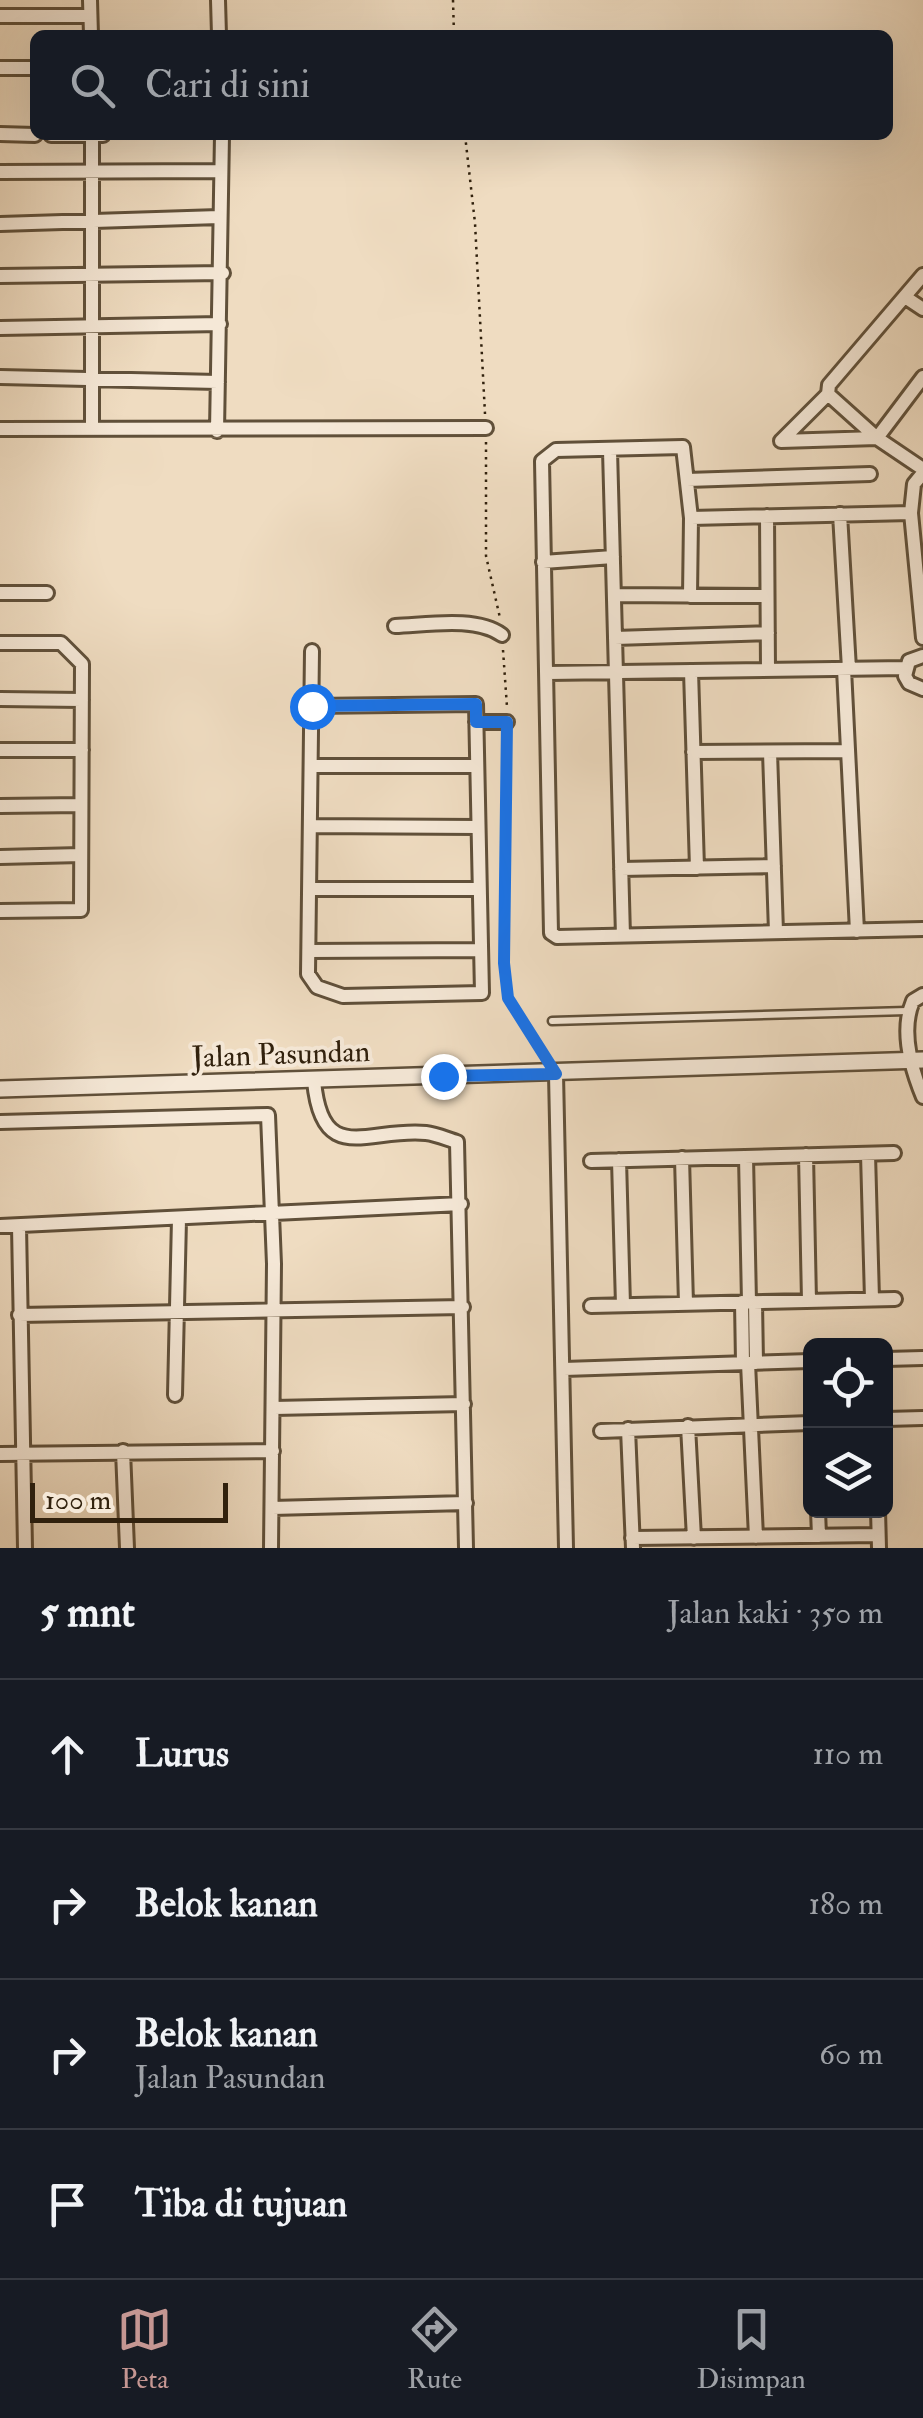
<!DOCTYPE html>
<html lang="id">
<head>
<meta charset="utf-8">
<style>
	:root { --surface:#171b24; --page:#20242c; --text:#f1f3f6; --muted:#9ea1a6; --line:#363941; --accent:#c59692 }
	body { margin:0; font-family:"IM FELL Double Pica",serif; background:var(--page); color:var(--text) }
	.controls { position:absolute; right:30px; bottom:30px; display:grid; overflow:hidden; border-radius:15px; box-shadow:0 10px 40px #0002 }
	.controls button { width:90px; height:90px; display:grid; place-items:center; padding:0; border:0; border-bottom:2px solid var(--line); background:var(--surface); color:var(--text); font:50px sans-serif }
	.scale { position:absolute; left:30px; bottom:25px; width:198px; box-sizing:border-box; padding-left:10px; border:5px solid #31210d; border-top:0; font-size:28px; line-height:35px; white-space:nowrap; color:#31210d; -webkit-text-stroke:8px #f5e8d7; paint-order:stroke }
	.stop { position:absolute; width:30px; height:30px; margin:-22px; border:8px solid #1a73e8; border-radius:50%; background:#fff }
	.stop.end { background:#1a73e8; border-color:#fff; box-shadow:0 2px 10px #0008 }
	.list { margin:0; padding:0; list-style:none }
	h2 { display:flex; justify-content:space-between; align-items:center; height:130px; margin:0; padding:0 40px; font-size:42px }
	h2 small { font-size:32px; font-weight:400; color:var(--muted) }
	.list li { display:grid; grid-template-columns:65px 1fr auto; gap:30px; align-items:center; box-sizing:border-box; height:150px; padding:0 40px; border-top:2px solid var(--line) }
	.list b { display:block; font-size:38px; white-space:nowrap }
	.list p { margin:0; font-size:32px; white-space:nowrap; color:var(--muted) }
	.list em { font-size:32px; font-style:normal; color:var(--muted) }
	.icon { flex:none; width:55px; height:55px; fill:none; stroke:currentColor; stroke-width:2; stroke-linecap:round; stroke-linejoin:round }
	.map { position:relative; flex:none; width:923px; height:1548px; overflow:hidden }
	.search { position:absolute; background:var(--surface); box-shadow:0 10px 40px #0002; left:30px; right:30px; top:30px; height:110px; display:flex; align-items:center; gap:25px; box-sizing:border-box; padding:0 35px; border-radius:15px; color:var(--muted); font-size:38px }
	.sheet { height:730px; background:var(--surface) }
	nav { display:flex; justify-content:space-around; align-items:center; box-sizing:border-box; height:140px; border-top:2px solid var(--line); background:var(--surface); font-size:28px; color:var(--muted) }
	nav a { display:grid; justify-items:center; gap:5px }
	nav .on { color:var(--accent) }
	.map>svg:first-child { display:block }
	.lines { fill:none; stroke-linecap:round; stroke-linejoin:round }
	.service-casing { stroke:#60503a; stroke-width:11 }
	.minor-casing { stroke:#60503a; stroke-width:18 }
	.tertiary-casing { stroke:#60503a; stroke-width:20 }
	.path { stroke:#31210d; stroke-width:2.5; stroke-dasharray:2.5 5; stroke-linecap:butt }
	.service { stroke:#f5e8d7; stroke-width:6 }
	.minor { stroke:#f5e8d7; stroke-width:12 }
	.tertiary { stroke:#f5e8d7; stroke-width:15 }
	.route { stroke:#1a73e8; stroke-width:12 }
	.labels { text-anchor:middle; stroke-width:8; stroke-linejoin:round; paint-order:stroke }
	.street-label { font-size:30px; fill:#31210d; stroke:#f5e8d7 }
</style>
</head>
<body>
<div class="map">
<svg width="923" height="1548" viewBox="0 0 923 1548">
	<rect width="100%" height="100%" fill="#efdcc1"/>
	<filter id="stains"><feTurbulence type="fractalNoise" baseFrequency=".002" numOctaves="4"/><feColorMatrix values="0 0 0 0 .2 0 0 0 0 .09 0 0 0 0 .02 0 0 0 .5 -.17"/></filter>
	<radialGradient id="worn" r=".72"><stop offset=".6" stop-color="#630" stop-opacity="0"/><stop offset="1" stop-color="#630" stop-opacity=".3"/></radialGradient>
	<g class="lines">
		<defs>
			<path id="service" d="M552,1021L907,1011"/>
			<path id="minor" d="M90,0L91,35
				M218,0L219,35
				M0,16H90
				M0,68H35
				M0,134L35,135
				M51,135H103
				M0,172L218,171
				M0,224L219,217
				M0,276L223,273
				M905,297L923,309
				M0,328L220,324
				M0,377L218,382
				M828,394L877,438L923,469
				M92,426V135
				M0,429L486,428
				M217,431L222,135
				M781,441L828,394L829,385L923,275
				M781,441L877,438L923,377
				M610,450L623,936
				M687,480L870,474
				M911,513L914,484L923,473
				M840,514L849,669
				M767,516L768,670
				M691,518L911,513L923,638
				M543,562L613,557
				M0,593H47
				M614,595L767,596
				M690,596L691,518L683,447L556,450L542,461L551,933L557,937L923,929
				M395,626C426,625 476,616 502,635
				M615,638L768,633
				M0,643H61L82,664L81,910L0,911
				M923,656L909,661L905,676L909,683L923,689
				M844,669L857,931
				M691,671L697,868
				M548,673L906,668
				M0,699L82,700
				M312,706L476,704L482,993L343,996L317,987L308,974L312,651
				M476,722H507
				M0,750H82
				M693,752L848,751
				M770,752L776,932
				M311,766H477
				M0,806L81,805
				M310,826L478,827
				M0,857L81,855
				M621,869L774,866
				M310,889H479
				M309,951L480,950
				M923,995L913,1001C900,1031 911,1068 923,1097
				M556,1074L566,1548
				M314,1081C322,1168 369,1127 426,1133C436,1134 447,1139 457,1142L466,1548
				M0,1122L268,1115L274,1264L271,1548
				M868,1154L872,1299
				M806,1155L809,1301
				M746,1157L749,1302
				M682,1158L686,1304
				M619,1160L623,1305
				M591,1161L894,1153
				M0,1226L461,1204
				M19,1226L25,1548
				M742,1302L743,1363
				M755,1302L756,1363
				M591,1306L895,1299
				M19,1315L463,1307
				M886,1359L923,1358
				M748,1363L756,1537
				M564,1369L810,1361
				M175,1395L179,1219
				M274,1408L464,1404
				M886,1419L923,1418
				M688,1426L694,1538
				M628,1429L633,1548
				M601,1431L810,1423
				M123,1451L127,1548
				M0,1454L273,1451
				M272,1508L466,1503
				M818,1510L819,1536
				M878,1510L879,1548
				M632,1538L878,1535"/>
			<path id="tertiary" d="M0,1089L923,1060"/>
		</defs>
		<use href="#service" class="service-casing"/>
		<use href="#minor" class="minor-casing"/>
		<use href="#tertiary" class="tertiary-casing"/>
		<path class="path" d="M453,0L454,35
			M465,135L475,223L485,414
			M486,442V556L500,618
			M503,650L507,707
			M507,735L503,963L508,999L545,1056"/>
		<use href="#service" class="service"/>
		<use href="#minor" class="minor"/>
		<use href="#tertiary" class="tertiary"/>
	</g>
	<g class="lines">
		<path class="route" d="M312,706L476,704V722H507L504,963L508,998L556,1074L443,1076"/>
	</g>
	<g class="labels">
		<g class="street-label">
			<text transform="translate(281 1054) rotate(-2)" y="10">Jalan Pasundan</text>
		</g>
	</g>
	<rect width="100%" height="100%" filter="url(#stains)"/>
	<rect width="100%" height="100%" fill="url(#worn)"/>
</svg>
<div class="controls">
<button><svg class="icon" aria-label="locate" viewBox="0 0 24 24"><circle cx="12" cy="12" r="6"/><path d="M12 2v4M12 18v4M2 12h4M18 12h4"/></svg></button>
<button><svg class="icon" aria-label="layers" viewBox="0 0 24 24"><path d="M12 4l9 5-9 5-9-5zM3 14l9 5 9-5"/></svg></button>
</div>
<div class="scale">100 m</div>
<div class="stop" style="left:312px;top:706px"></div>
<div class="stop end" style="left:443px;top:1076px"></div>
<div class="search"><svg class="icon" aria-label="search" viewBox="0 0 24 24"><circle cx="10" cy="10" r="6"/><path d="M15 15l6 6"/></svg>Cari di sini</div>
</div>
<section class="sheet">
<h2>5 mnt<small>Jalan kaki · 350 m</small></h2>
<ul class="list">
<li><svg class="icon" aria-label="ahead" viewBox="0 0 24 24"><path d="M12 20V5M6 11l6-6 6 6"/></svg><div><b>Lurus</b></div><em>110 m</em></li>
<li><svg class="icon" aria-label="right" viewBox="0 0 24 24"><path d="M7 20v-9h11M14 6l5 5-5 5"/></svg><div><b>Belok kanan</b></div><em>180 m</em></li>
<li><svg class="icon" aria-label="right" viewBox="0 0 24 24"><path d="M7 20v-9h11M14 6l5 5-5 5"/></svg><div><b>Belok kanan</b><p>Jalan Pasundan</p></div><em>60 m</em></li>
<li><svg class="icon" aria-label="arrive" viewBox="0 0 24 24"><path d="M6 21V4h12l-3 4 3 4H6"/></svg><div><b>Tiba di tujuan</b></div></li>
</ul>
</section>
<nav>
<a class="on"><svg class="icon" aria-label="map" viewBox="0 0 24 24"><path d="M3 6l6-2 6 2 6-2v14l-6 2-6-2-6 2zM9 4v14M15 6v14"/></svg>Peta</a>
<a><svg class="icon" aria-label="directions" viewBox="0 0 24 24"><path d="M12 3l9 9-9 9-9-9zM9 14v-3h6M13 9l2 2-2 2"/></svg>Rute</a>
<a><svg class="icon" aria-label="saved" viewBox="0 0 24 24"><path d="M7 4h10v16l-5-4-5 4z"/></svg>Disimpan</a>
</nav>
</body>
</html>
